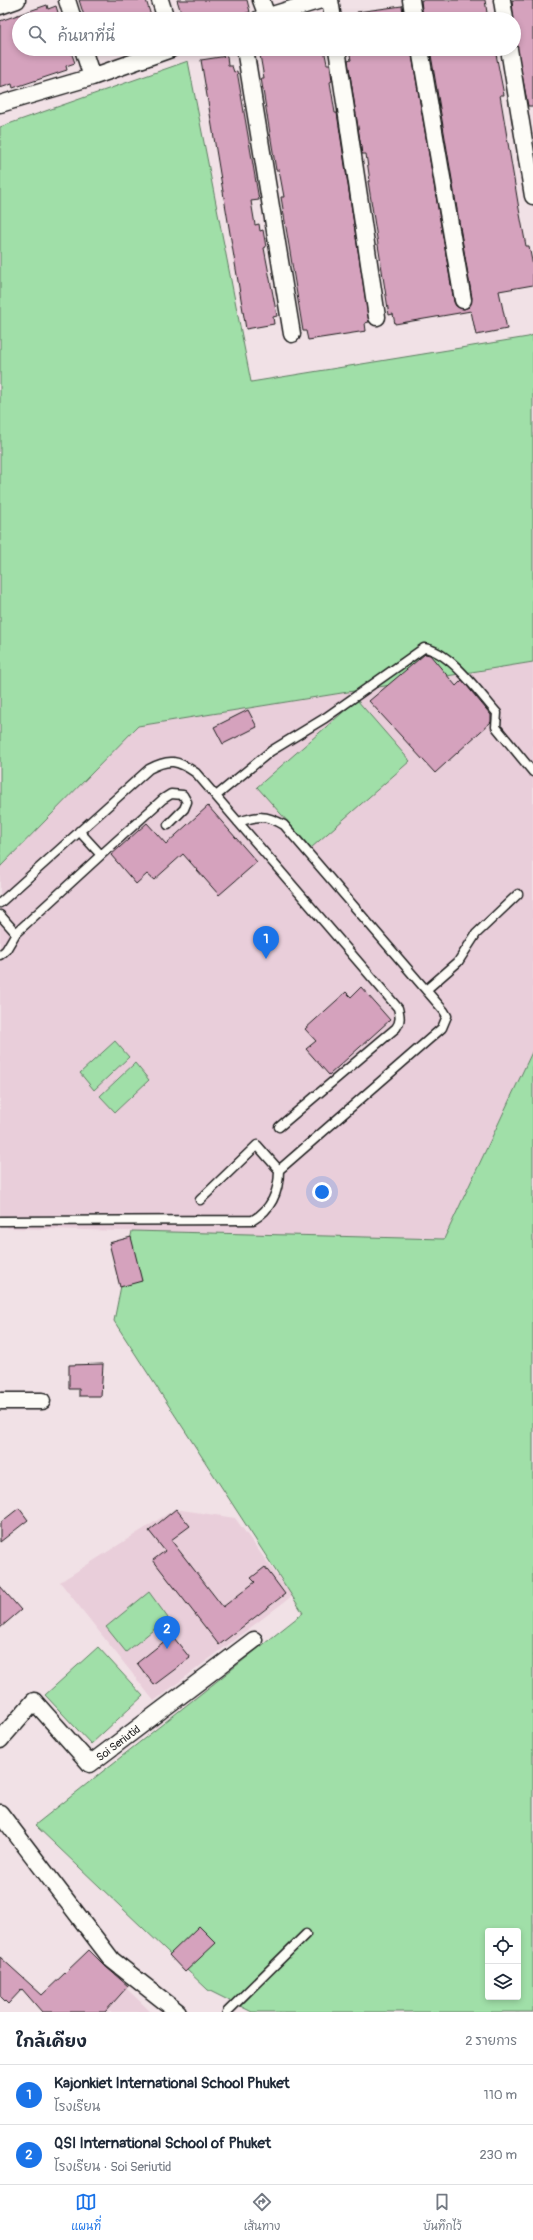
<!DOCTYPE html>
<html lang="th">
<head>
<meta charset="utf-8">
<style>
	:root { --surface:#fff; --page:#f2f2f3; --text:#1f2937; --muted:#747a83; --line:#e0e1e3; --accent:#1a73e8 }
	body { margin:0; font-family:Pangolin,"Playpen Sans Thai",sans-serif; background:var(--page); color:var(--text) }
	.controls { position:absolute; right:12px; bottom:12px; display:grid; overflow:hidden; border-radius:4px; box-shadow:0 2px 6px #0003 }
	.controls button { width:36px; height:36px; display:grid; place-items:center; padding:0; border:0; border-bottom:1px solid var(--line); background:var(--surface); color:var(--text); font:20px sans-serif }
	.you { position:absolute; left:322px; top:1192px; width:14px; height:14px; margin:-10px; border:3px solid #fff; border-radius:50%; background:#1a73e8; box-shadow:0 0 0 6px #1a73e833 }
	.badge { display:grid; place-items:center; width:26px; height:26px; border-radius:50%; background:var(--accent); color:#fff; font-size:13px; font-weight:700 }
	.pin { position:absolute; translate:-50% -33px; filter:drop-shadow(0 1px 2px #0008) }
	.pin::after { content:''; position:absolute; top:21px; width:14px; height:12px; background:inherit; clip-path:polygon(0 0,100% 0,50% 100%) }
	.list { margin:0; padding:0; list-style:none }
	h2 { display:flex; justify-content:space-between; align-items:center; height:52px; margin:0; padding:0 16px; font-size:17px }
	h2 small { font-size:13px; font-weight:400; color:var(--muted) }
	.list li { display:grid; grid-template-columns:26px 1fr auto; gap:12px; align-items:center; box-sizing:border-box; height:60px; padding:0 16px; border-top:1px solid var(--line) }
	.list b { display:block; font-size:15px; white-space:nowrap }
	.list p { margin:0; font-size:13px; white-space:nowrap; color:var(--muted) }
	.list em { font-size:13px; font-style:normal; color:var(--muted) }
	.icon { flex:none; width:22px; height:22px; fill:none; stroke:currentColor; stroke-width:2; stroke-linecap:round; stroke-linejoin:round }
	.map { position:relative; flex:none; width:533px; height:2012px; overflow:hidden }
	.search { position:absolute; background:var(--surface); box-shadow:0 2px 6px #0003; left:12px; right:12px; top:12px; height:44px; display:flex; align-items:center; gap:10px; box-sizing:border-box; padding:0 14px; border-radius:22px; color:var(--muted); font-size:15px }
	.sheet { height:172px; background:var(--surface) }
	nav { display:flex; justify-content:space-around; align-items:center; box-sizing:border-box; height:56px; border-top:1px solid var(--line); background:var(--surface); font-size:11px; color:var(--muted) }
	nav a { display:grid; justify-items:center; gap:2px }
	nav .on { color:var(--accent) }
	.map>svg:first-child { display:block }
	.built { fill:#e9ceda }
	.green { fill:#a0dfa8; stroke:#5e7e62; fill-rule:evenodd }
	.building { fill:#d5a2bd; stroke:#1c1c1c }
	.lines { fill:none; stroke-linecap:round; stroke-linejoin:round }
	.service-casing { stroke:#1c1c1c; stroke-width:11 }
	.minor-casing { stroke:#1c1c1c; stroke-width:19 }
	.service { stroke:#fdfcf7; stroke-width:8 }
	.minor { stroke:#fdfcf7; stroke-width:16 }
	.labels { text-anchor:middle; stroke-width:3; stroke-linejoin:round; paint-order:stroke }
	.street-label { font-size:11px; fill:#1c1c1c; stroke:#fdfcf7 }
</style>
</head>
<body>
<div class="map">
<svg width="533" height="2012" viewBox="0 0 533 2012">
	<rect width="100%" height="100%" fill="#f1e1e6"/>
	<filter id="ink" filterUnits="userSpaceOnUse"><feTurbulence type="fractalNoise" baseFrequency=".025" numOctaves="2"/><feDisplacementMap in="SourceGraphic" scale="8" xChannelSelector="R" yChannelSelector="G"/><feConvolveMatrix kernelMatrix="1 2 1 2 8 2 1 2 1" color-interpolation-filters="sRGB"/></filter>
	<g filter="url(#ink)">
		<path class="built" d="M533,662V1050L444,1239L8,1228L0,1218V867L138,726Z
			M175,1509L235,1518L292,1596L154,1701L60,1582Z
			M103,1966L151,2012H61Z"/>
		<path class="green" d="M188,61L251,382L528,337L533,335V662L138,726L0,867V127Z
			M357,700L410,761L311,848L257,787Z
			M115,1041L129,1057L94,1090L80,1073Z
			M533,1050V2012H252L208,1990L35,1825L303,1613L114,1321L132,1231L444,1239ZM488,1931H518V1997H488Z
			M135,1063L149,1080L115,1112L100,1096Z
			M149,1592L168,1618L126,1652L106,1627Z
			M98,1647L143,1696L91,1744L45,1695Z"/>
		<path class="building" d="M79,0H146L152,19H85Z
			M177,0H247L250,12L226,19H183Z
			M421,0H485L488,19H423Z
			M512,0H533V106H528L515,39Z
			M47,5L48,9L56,6L60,19H19V49H70L75,63L66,66L67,70L13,88L12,84L0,88V21Z
			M402,6L404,19H358L357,12Z
			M259,49H324L327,64H330L332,81L330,82L335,113H337L369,322L365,323L366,331L308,340L306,331H303L281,197H284L279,170H276L261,78H264Z
			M349,49H411L454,302L456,306L464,309L469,307L472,298L430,49H495L504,95H500L519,209L526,246H529L533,266V285L499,291L507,329L476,335L471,311L395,324L393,314L389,315L368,181H370L366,154H362L348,61L351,60Z
			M227,56L228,66H232L234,72L237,71L259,200L251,201L255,225L259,224L260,231L263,230L266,247L264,248L277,316L273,317L274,324L246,329L201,60Z
			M425,654L430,655L456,686L462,680L491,715V722L435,773L369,701Z
			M248,710L257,727L223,744L214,727Z
			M208,806L257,862L219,895L183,854L154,880L147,874L136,884L111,855L147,823L166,844Z
			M361,987L390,1020L329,1075L306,1049L316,1041L305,1029L346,992L351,997Z
			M131,1237L142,1281L120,1287L109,1243Z
			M103,1364L101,1396H79V1389H69V1365Z
			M19,1508L28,1520L0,1542V1523Z
			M176,1509L190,1526L171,1540L223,1607L255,1582L251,1578L265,1567L285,1594L219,1645L153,1560L165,1551L149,1531Z
			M0,1586L21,1610L0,1628Z
			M174,1638L190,1658L154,1685L137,1663L166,1640L168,1643Z
			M199,1926L216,1943L185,1972L169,1955Z
			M89,1950L105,1966L128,1986L105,2012H42L22,1989L8,2004L0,1996V1957L42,1995Z"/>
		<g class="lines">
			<defs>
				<path id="service" d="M216,796L271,751L325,718L424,648C450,651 480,694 497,713L496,727L533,772
					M101,855L163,799L171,794L183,795L187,802L184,809L168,825
					M0,903L149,769C169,758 178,760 196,773L398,1008C400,1016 401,1021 396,1028L279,1127
					M0,915L16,933L6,950L0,955
					M16,933L101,855L79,831
					M426,990L458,962L476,934L518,894
					M200,1200L257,1145L279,1170
					M0,1221L253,1220C272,1209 279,1192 279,1170L442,1028L447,1016L444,1011L284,825C265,814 258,816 238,822
					M227,2012L306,1934"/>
				<path id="minor" d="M67,0L73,19
					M160,0L166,19
					M261,0L267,16
					M330,0L333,19
					M411,0L414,19
					M502,0L505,19
					M0,6L17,0
					M259,19L321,0
					M83,49L92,77
					M245,49L292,334
					M337,49L377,317
					M420,49L463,300
					M509,49L533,196
					M0,104L92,77L171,49
					M0,1401H42
					M0,1740L34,1701L90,1764L254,1640
					M0,1813L112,1960L178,2012"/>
			</defs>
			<use href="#service" class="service-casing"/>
			<use href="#minor" class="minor-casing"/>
			<use href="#service" class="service"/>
			<use href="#minor" class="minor"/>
		</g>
	</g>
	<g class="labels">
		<g class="street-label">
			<text transform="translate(118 1743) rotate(-37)" y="4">Soi Seriutid</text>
		</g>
	</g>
</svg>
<div class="controls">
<button><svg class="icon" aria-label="locate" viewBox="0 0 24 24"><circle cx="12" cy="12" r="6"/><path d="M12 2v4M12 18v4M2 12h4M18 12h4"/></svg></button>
<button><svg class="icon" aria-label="layers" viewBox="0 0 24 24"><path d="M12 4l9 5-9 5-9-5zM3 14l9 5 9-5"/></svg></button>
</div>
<div class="you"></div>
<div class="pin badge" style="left:266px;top:959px">1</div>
<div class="pin badge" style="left:167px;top:1649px">2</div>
<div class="search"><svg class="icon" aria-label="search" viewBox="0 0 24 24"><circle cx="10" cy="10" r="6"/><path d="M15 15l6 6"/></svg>ค้นหาที่นี่</div>
</div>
<section class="sheet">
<h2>ใกล้เคียง<small>2 รายการ</small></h2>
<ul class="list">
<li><span class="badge">1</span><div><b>Kajonkiet International School Phuket</b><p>โรงเรียน</p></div><em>110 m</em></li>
<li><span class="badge">2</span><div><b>QSI International School of Phuket</b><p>โรงเรียน · Soi Seriutid</p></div><em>230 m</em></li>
</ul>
</section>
<nav>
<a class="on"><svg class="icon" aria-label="map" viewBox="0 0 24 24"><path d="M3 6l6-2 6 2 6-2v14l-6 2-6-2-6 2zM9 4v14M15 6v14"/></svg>แผนที่</a>
<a><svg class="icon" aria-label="directions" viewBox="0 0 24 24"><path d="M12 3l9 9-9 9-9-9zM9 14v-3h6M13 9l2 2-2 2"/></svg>เส้นทาง</a>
<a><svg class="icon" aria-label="saved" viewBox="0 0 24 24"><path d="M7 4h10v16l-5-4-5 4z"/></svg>บันทึกไว้</a>
</nav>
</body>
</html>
